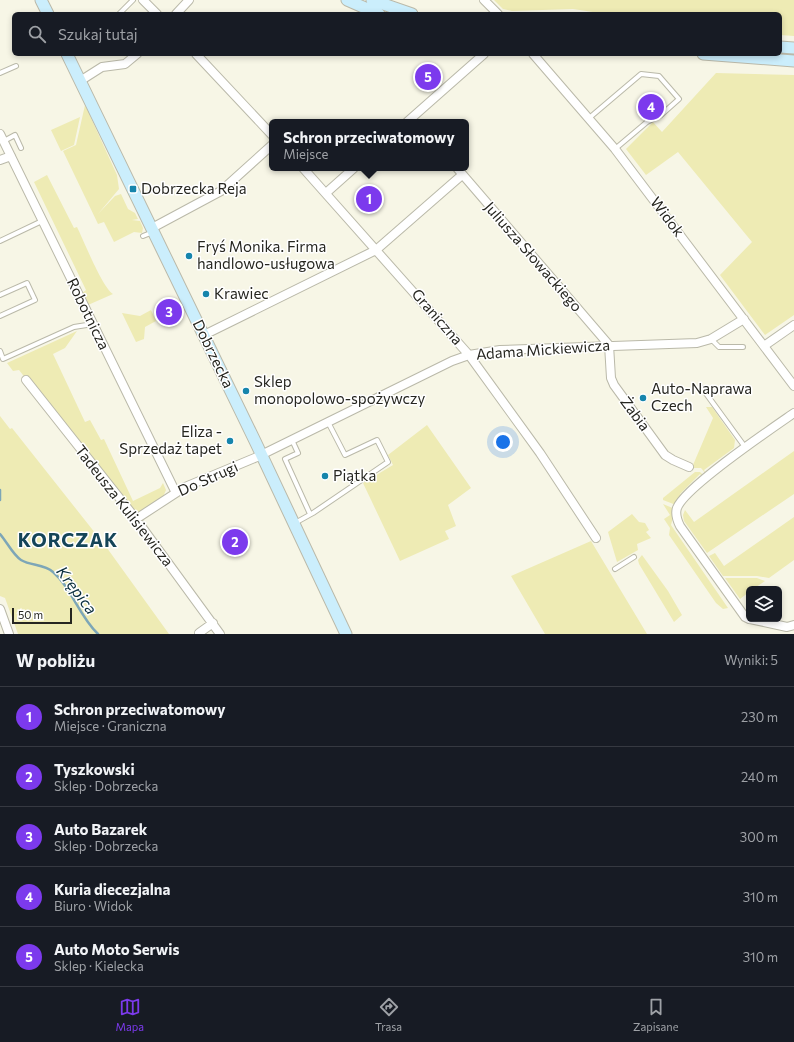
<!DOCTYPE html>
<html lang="pl">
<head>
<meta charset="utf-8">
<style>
	:root { --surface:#171b24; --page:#242831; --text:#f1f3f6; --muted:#9ea1a6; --line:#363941; --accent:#7c3aed }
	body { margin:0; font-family:Commissioner,sans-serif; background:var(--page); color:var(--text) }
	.controls { position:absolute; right:12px; bottom:12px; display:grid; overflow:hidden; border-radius:6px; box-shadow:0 2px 6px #0003 }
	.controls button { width:36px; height:36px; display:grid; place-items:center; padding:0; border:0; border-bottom:1px solid var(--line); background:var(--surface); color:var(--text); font:20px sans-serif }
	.scale { position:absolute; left:12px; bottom:10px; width:60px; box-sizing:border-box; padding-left:4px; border:2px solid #262620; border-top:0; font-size:11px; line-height:14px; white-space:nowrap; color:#262620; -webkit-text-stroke:3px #fff; paint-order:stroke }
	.you { position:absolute; left:503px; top:442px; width:14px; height:14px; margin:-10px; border:3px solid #fff; border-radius:50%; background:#1a73e8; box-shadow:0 0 0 6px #1a73e833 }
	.badge { display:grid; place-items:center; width:26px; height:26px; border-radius:50%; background:var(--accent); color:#fff; font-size:13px; font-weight:700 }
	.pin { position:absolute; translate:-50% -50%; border:2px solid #fff; box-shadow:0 1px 4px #0006 }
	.popup { position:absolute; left:269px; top:119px; width:200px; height:52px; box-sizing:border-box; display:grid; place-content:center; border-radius:6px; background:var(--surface); filter:drop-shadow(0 1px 3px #0005); font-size:13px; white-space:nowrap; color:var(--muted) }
	.popup b { font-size:15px; color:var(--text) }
	.popup::after { content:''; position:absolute; left:50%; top:100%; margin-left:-8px; border:8px solid transparent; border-top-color:var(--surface) }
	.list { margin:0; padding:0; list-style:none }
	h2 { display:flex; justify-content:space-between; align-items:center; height:52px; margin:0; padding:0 16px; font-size:17px }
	h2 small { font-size:13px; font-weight:400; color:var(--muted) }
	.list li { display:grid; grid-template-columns:26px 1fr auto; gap:12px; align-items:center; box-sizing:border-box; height:60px; padding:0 16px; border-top:1px solid var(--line) }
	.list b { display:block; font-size:15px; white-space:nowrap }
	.list p { margin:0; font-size:13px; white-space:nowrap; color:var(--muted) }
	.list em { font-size:13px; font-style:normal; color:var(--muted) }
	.icon { flex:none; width:22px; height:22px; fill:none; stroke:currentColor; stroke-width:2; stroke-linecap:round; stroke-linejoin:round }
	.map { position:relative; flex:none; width:794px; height:634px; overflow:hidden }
	.search { position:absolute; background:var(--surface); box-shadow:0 2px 6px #0003; left:12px; right:12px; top:12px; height:44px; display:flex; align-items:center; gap:10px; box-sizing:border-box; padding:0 14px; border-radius:6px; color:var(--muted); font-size:15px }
	.sheet { height:352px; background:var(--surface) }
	nav { display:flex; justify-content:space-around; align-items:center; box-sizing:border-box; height:56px; border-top:1px solid var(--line); background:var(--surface); font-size:11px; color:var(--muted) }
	nav a { display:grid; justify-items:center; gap:2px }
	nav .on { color:var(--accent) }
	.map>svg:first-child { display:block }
	.green { fill:#eeebb4 }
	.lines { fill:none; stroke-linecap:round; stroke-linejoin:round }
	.stream { stroke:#7da6b7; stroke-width:2.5 }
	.lane-casing { stroke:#bab9a9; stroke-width:6 }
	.street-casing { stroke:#bab9a9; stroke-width:10 }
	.secondary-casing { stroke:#bab9a9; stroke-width:13 }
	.lane { stroke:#fff; stroke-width:4 }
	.street { stroke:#fff; stroke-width:8 }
	.secondary { stroke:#cbeefc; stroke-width:11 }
	.poi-dot { fill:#1685ac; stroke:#fff; stroke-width:1.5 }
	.labels { text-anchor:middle; stroke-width:3; stroke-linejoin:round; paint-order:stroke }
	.poi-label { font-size:15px; fill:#262620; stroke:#fff; text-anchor:start }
	.street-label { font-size:15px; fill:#262620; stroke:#fff }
	.water-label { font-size:16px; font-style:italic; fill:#0b2f3d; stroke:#fff }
	.district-label { font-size:19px; font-weight:bold; letter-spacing:1px; fill:#154558; stroke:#fff }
</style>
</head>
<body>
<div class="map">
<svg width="794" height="634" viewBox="0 0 794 634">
	<rect width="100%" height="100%" fill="#f7f6e6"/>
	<path class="green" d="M494,0H794V36L780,35V14H606L573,9L512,11L503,9Z
		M716,73L794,75V315L765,335L720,275L752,242L678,152L646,175L626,149L653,122L662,132Z
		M85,105L117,175L119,189L98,214L115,196L121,194L128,209L135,213L138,219L132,220L140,221L143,228L142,233L134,232L114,242L104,222L98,224L63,151L76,145Z
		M80,117L74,145L61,151L51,130Z
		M47,175L74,228L77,227C84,241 102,287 113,294L88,305L82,293L86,290L34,182Z
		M151,310L156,321L145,327L144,339L136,342L122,313L140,316Z
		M77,331L65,348L53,354L85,422L90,420L101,440L104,439L133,501L160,488L163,483L166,490L163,497L134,517L19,370L13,371L7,363Z
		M706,407H712L735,440L734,448L704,470L706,474L701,468H693V465L713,418Z
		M0,416L10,429L12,428L107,548L169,634H18L5,598L0,596Z
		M427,425L471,488L448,505L456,526L445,531L449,539L400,561L363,483L393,465L388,455Z
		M794,451V494L707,553L684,521L683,515L685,510L694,522Z
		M695,472H700L704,476L703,477L700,474L680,494L683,497L676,505L663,500V498Z
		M663,504L675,509L671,525L728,608L723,609L716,603L669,535L670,528L664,519L670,515Z
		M632,514L639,522L645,523L649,530L646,532L651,538L637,544L638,550L617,562L608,532Z
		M794,517V560L769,578L757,576H723L709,556L715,553L724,566Z
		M591,541L647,634H545L511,576Z
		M642,555L668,591L682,615L674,622L639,564L638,560Z
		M725,578H757L765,581L753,589H749V592L740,599Z"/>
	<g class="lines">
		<path class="stream" d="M0,490V500
			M0,534C7,542 13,555 21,560C31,566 44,564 53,572C71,587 79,616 98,634"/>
		<defs>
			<path id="lane" d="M119,14L133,0
				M0,73L16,66
				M588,119L641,74L659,76L679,99L661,115L647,122L615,149
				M4,141L15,135L21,148
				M143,236L153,232
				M0,241L42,221
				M0,295L27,283L35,300L0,316
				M711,339L719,347H743
				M0,351L3,359L74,327L93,324
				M702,388L745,447
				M292,440L298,453L285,459L310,514
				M295,523L313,513L388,462L377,440L345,455L328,422
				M615,569L634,557"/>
			<path id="street" d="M143,0L157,14
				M484,0L498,14
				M176,14L189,0
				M196,54L272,135
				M533,54L615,149L794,386
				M80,81L102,67L125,64L137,54
				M407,122L484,54
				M0,134L176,493
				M0,160L11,156
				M303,168L469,355L540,453L596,538
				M457,168L609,345L611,378L614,385L665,455L673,460L689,467
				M326,193L354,168
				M152,228L221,191L272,145
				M204,335L376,250L462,175
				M764,346L794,325
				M26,380L136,519L220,634
				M136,519L185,487L257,457L452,361L469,355L500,350L697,343L711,339L744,319
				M0,609L9,634
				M749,619L745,617L680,526C677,520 675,514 677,508C685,487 771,429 794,413
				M750,619L787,627L794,625
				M199,633L213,623"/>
			<path id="secondary" d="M41,0L48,14
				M347,0L379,14
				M372,0L412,14
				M780,47L794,48
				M67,54L255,441L346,634
				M703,54L794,61"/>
		</defs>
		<use href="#lane" class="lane-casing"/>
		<use href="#street" class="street-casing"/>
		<use href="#secondary" class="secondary-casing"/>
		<use href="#lane" class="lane"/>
		<use href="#street" class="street"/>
		<use href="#secondary" class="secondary"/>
	</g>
	<g class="poi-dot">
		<rect x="129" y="185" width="8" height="8" rx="2"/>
		<circle cx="189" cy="256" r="4"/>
		<circle cx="206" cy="294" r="4"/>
		<circle cx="246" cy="391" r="4"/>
		<circle cx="643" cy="398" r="4"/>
		<circle cx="230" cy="441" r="4"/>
		<circle cx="325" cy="476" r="4"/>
	</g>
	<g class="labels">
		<g class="poi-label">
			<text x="141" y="194">Dobrzecka Reja</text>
			<text x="197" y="252">Fryś Monika. Firma<tspan x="197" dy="17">handlowo-usługowa</tspan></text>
			<text x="214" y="299">Krawiec</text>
			<text x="254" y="387">Sklep<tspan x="254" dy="17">monopolowo-spożywczy</tspan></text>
			<text x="651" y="394">Auto-Naprawa<tspan x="651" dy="17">Czech</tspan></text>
			<text x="222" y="437" text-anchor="end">Eliza -<tspan x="222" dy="17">Sprzedaż tapet</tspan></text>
			<text x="333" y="481">Piątka</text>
		</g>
		<g class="street-label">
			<text transform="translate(667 217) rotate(53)" y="5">Widok</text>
			<text transform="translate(533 257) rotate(49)" y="5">Juliusza Słowackiego</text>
			<text transform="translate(88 314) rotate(64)" y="5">Robotnicza</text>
			<text transform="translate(437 317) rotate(49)" y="5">Graniczna</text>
			<text transform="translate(543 350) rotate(-4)" y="5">Adama Mickiewicza</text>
			<text transform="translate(213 354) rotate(64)" y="5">Dobrzecka</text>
			<text transform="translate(635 414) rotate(53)" y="5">Żabia</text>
			<text transform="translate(208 479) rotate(-24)" y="5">Do Strugi</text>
			<text transform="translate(124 506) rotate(52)" y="5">Tadeusza Kulisiewicza</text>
		</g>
		<g class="water-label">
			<text transform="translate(77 590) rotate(53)" y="6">Krępica</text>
		</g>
		<g class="district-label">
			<text x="68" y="547">KORCZAK</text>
		</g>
	</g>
</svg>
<div class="controls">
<button><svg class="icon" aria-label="layers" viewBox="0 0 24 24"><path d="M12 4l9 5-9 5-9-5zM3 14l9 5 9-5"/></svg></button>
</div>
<div class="scale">50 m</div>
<div class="you"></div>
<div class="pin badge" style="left:369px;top:199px">1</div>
<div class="popup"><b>Schron przeciwatomowy</b>Miejsce</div>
<div class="pin badge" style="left:235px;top:542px">2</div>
<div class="pin badge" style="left:169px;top:312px">3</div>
<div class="pin badge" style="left:651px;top:107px">4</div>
<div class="pin badge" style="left:428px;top:77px">5</div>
<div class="search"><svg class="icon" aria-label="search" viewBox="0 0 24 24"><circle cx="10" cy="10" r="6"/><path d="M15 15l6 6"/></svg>Szukaj tutaj</div>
</div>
<section class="sheet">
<h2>W pobliżu<small>Wyniki: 5</small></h2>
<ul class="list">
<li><span class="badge">1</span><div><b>Schron przeciwatomowy</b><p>Miejsce · Graniczna</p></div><em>230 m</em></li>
<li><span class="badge">2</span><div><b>Tyszkowski</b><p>Sklep · Dobrzecka</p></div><em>240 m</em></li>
<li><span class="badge">3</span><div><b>Auto Bazarek</b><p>Sklep · Dobrzecka</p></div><em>300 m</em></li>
<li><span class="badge">4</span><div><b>Kuria diecezjalna</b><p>Biuro · Widok</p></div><em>310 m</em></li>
<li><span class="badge">5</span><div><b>Auto Moto Serwis</b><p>Sklep · Kielecka</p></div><em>310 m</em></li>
</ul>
</section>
<nav>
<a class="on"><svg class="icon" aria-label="map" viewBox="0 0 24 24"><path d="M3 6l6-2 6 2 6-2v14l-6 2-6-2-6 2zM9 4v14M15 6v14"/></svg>Mapa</a>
<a><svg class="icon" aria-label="directions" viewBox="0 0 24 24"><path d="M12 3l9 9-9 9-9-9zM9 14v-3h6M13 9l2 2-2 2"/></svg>Trasa</a>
<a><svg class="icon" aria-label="saved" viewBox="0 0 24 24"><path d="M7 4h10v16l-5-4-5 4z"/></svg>Zapisane</a>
</nav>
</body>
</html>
